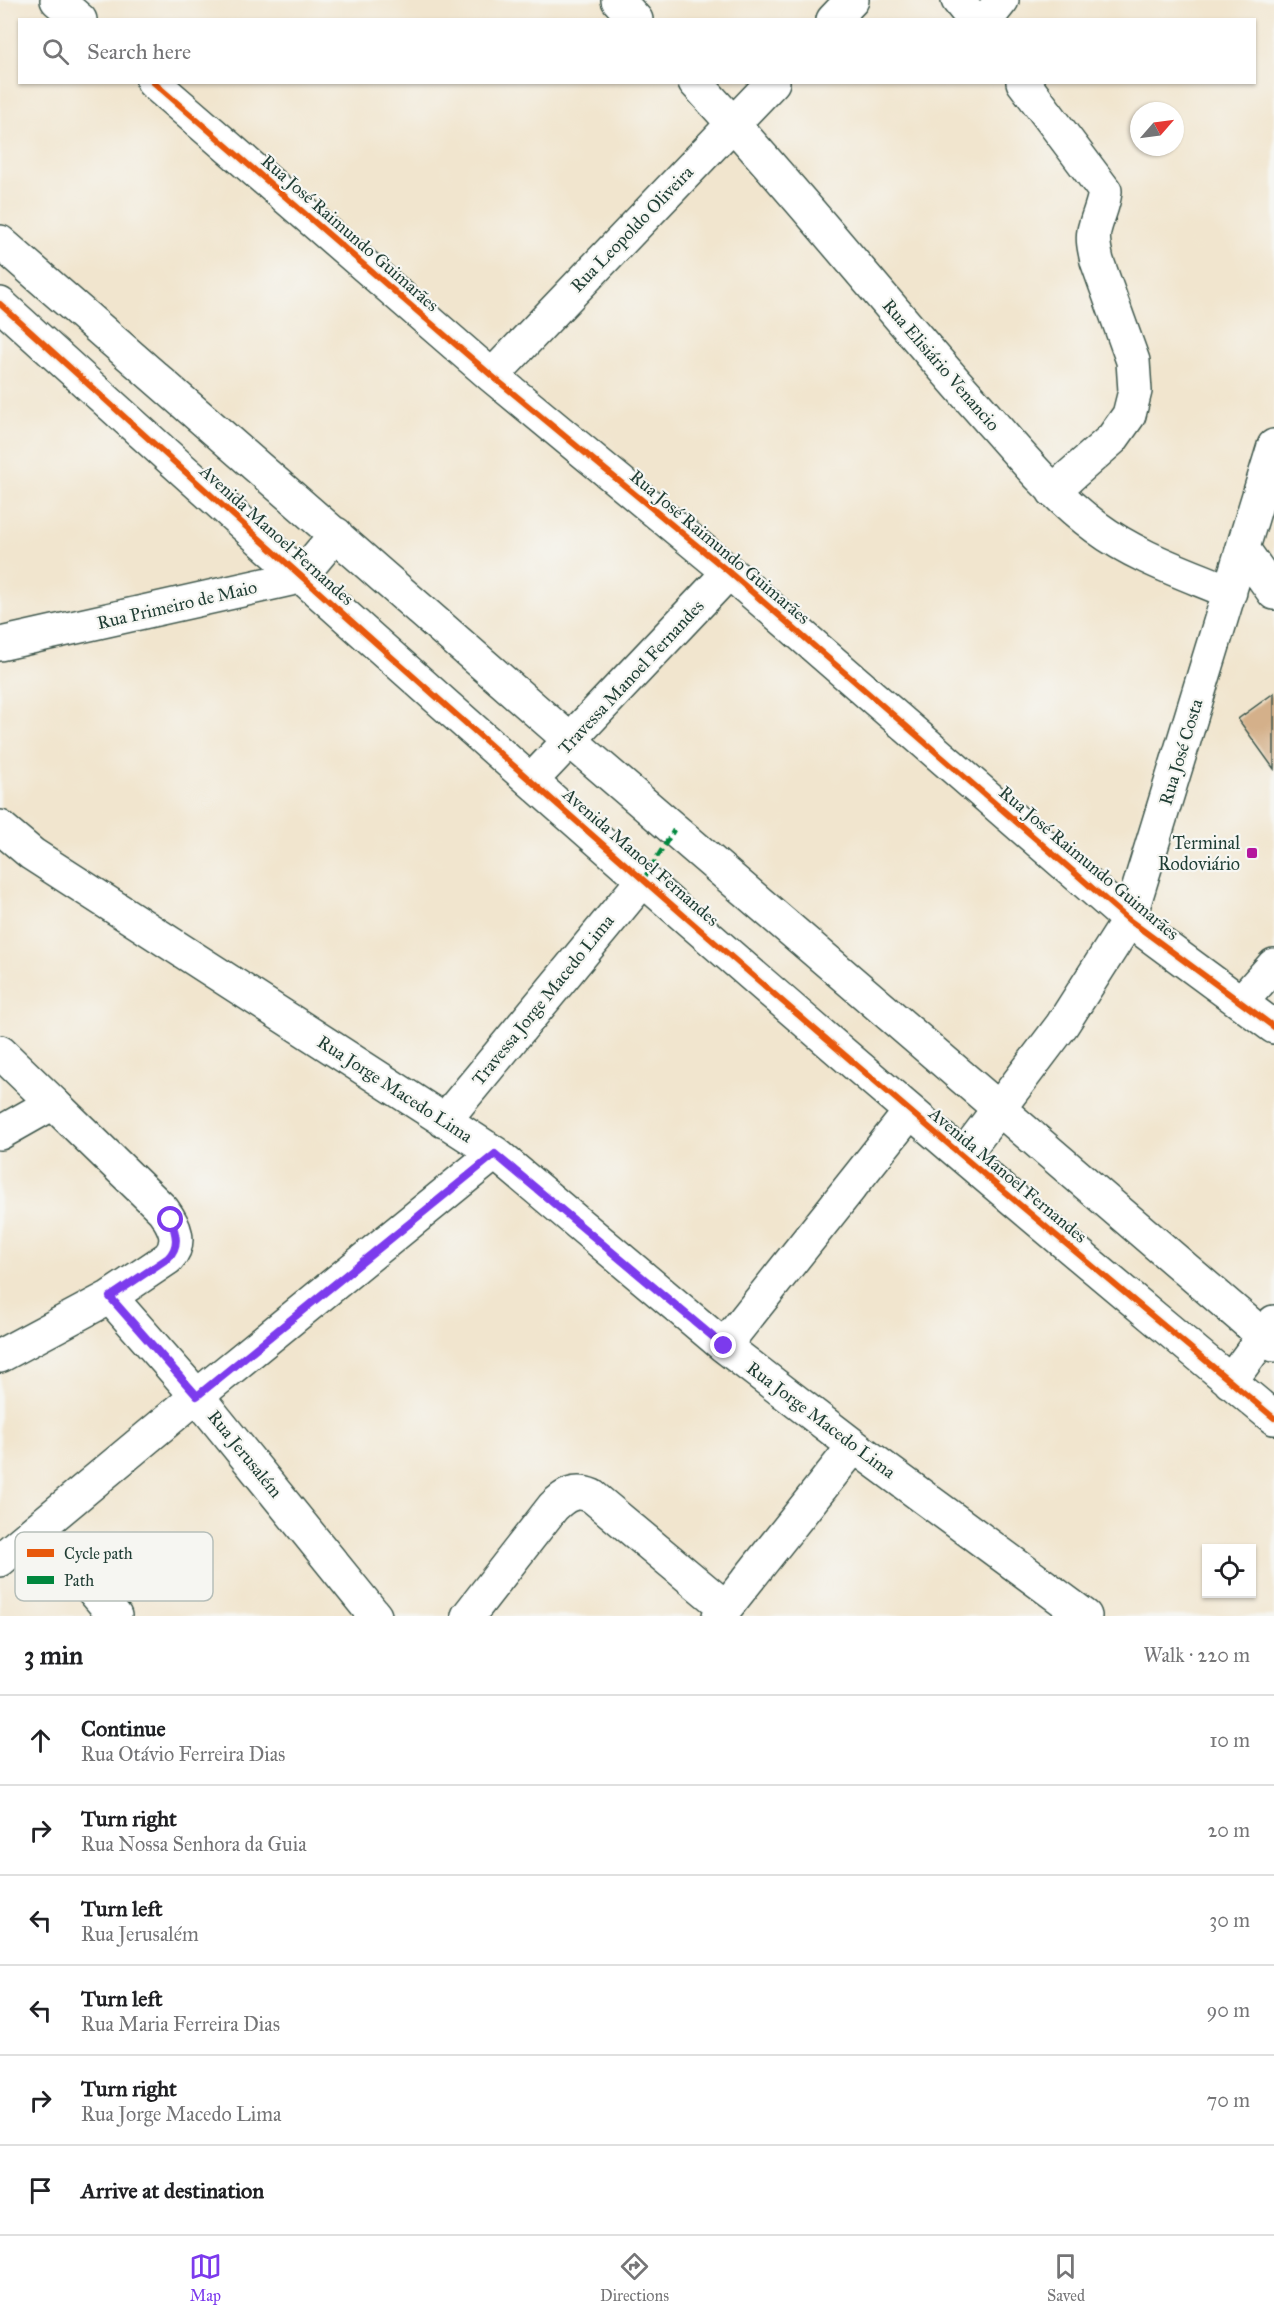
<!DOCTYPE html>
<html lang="en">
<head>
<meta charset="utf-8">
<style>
	:root { --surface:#fff; --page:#f6f6f6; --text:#202124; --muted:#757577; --line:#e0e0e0; --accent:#7c3aed }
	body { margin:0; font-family:"IM FELL Great Primer",serif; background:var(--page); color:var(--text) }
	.controls { position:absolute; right:18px; bottom:18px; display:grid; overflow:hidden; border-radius:0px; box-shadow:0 2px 4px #0004 }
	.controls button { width:54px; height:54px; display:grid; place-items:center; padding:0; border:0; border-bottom:2px solid var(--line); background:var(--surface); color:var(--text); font:30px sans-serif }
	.compass { position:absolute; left:1130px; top:102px; width:54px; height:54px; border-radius:50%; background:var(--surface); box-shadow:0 2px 4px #0004; rotate:62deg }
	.stop { position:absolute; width:18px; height:18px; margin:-14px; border:4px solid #7c3aed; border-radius:50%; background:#fff }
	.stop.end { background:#7c3aed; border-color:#fff; box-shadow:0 2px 6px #0008 }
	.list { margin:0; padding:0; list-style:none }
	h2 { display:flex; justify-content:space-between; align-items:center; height:78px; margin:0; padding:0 24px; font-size:26px }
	h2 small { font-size:20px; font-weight:400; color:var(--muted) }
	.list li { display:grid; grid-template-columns:39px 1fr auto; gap:18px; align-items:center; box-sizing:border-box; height:90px; padding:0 24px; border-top:2px solid var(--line) }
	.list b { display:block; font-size:22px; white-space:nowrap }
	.list p { margin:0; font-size:20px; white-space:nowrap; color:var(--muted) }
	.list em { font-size:20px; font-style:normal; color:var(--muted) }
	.icon { flex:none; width:33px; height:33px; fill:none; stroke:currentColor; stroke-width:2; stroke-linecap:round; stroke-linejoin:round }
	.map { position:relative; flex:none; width:1274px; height:1616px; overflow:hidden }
	.search { position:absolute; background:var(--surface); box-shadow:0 2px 4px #0004; left:18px; right:18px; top:18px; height:66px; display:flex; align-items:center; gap:15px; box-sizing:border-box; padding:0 21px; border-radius:0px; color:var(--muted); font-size:22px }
	.sheet { height:618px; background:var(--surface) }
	nav { display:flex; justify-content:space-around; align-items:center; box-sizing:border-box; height:84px; border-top:2px solid var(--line); background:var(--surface); font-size:16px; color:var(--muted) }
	nav a { display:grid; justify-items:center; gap:3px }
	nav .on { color:var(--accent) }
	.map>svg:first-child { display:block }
	.building { fill:#d4b08a }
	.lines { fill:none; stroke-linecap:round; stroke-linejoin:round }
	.minor-casing { stroke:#3e564b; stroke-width:36 }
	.minor { stroke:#fff; stroke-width:33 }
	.quiet { stroke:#00873e; stroke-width:4.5; stroke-dasharray:9 4.5; stroke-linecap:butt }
	.cycleway-casing { stroke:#f6f6f2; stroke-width:10 }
	.cycleway { stroke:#e8590c; stroke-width:6 }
	.route { stroke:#7c3aed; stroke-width:8 }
	.poi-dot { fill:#b5179e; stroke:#f6f6f2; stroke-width:2 }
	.labels { text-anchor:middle; stroke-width:4.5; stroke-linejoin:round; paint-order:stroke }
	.street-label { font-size:18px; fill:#1f3d34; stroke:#f6f6f2 }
	.poi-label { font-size:18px; fill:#1f3d34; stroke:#f6f6f2; text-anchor:end }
	.key { fill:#f6f6f2; stroke:#b6beb9; stroke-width:1.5 }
	.key-label { font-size:16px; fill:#1f3d34 }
</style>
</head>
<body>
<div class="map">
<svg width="1274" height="1616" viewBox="0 0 1274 1616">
	<rect width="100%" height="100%" fill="#f6f6f2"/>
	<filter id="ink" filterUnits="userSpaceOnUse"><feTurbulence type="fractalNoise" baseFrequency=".0167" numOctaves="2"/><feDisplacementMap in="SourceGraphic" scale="12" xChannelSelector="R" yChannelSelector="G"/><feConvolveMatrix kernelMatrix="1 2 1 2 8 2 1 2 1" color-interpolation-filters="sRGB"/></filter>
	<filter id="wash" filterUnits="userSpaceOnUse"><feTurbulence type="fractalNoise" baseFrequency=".008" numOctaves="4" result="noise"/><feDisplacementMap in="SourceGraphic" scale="24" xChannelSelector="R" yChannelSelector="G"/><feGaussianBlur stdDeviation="1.35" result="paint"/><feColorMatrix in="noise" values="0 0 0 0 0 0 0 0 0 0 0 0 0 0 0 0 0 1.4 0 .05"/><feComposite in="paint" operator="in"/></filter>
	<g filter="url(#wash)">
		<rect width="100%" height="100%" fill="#f1e5ce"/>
		<g id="blocks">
			<path class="building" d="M1274,693V769L1238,719Z"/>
		</g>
	</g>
	<g filter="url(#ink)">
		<use href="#blocks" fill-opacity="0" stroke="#3e564b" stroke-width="1.5"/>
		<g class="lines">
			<defs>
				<path id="minor" d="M57,0L80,20
					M618,0L636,20
					M958,0L974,20
					M833,20L852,0
					M986,20L1002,0
					M153,82L492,376L729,572L1129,920L1274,1027
					M695,82C789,183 875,291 966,394C1008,440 1046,490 1096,527C1136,557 1185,573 1230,592
					M1023,82L1105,191C1104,205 1097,217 1094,231C1092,241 1095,251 1097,261L1133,361L1135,391L1129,415L1112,439L1053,491
					M0,242L571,741L1274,1345
					M0,304C300,577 602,848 910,1111C1030,1215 1153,1316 1274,1418
					M492,376L773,82
					M1243,549L1274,593
					M0,644L300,577L336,534
					M531,781L729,572
					M0,827L32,854L495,1153L724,1346L854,1446L1085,1616
					M1241,1002L1274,965
					M0,1052L53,1103
					M444,1121L643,880
					M0,1133L53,1103L163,1210C174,1225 183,1242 168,1258L110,1297L0,1356
					M963,1156L1062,1025L1129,920L1274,446
					M110,1297L197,1396L375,1616
					M724,1346L910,1112
					M1230,1382L1274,1322
					M40,1528L115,1616
					M0,1560L197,1396L495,1153
					M468,1616L553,1507C565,1495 575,1489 592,1496L725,1607
					M719,1616L854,1446"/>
			</defs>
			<use href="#minor" class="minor-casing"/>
			<use href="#minor" class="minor"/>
			<path class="quiet" d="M643,880L674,830"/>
			<defs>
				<path id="cycleway" d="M153,82L492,376L729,572L1129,920L1274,1027
					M0,304C300,577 602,848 910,1111C1030,1215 1153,1316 1274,1418"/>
			</defs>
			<use href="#cycleway" class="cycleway-casing"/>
			<use href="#cycleway" class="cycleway"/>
		</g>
	</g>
	<g class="lines" filter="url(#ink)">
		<path class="route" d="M171,1220C176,1234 180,1246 168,1258L110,1297L197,1396L495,1154L724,1346"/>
	</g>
	<rect class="poi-dot" x="1246" y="847" width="12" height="12" rx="3"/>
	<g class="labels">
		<g class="street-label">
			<text transform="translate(632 229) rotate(-46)" y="6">Rua Leopoldo Oliveira</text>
			<text transform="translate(350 233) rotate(41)" y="6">Rua José Raimundo Guimarães</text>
			<text transform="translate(941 365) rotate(49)" y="6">Rua Elisiário Venancio</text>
			<text transform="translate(277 535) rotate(42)" y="6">Avenida Manoel Fernandes</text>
			<text transform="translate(720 547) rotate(40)" y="6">Rua José Raimundo Guimarães</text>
			<text transform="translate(177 605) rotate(-13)" y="6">Rua Primeiro de Maio</text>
			<text transform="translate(631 677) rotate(-47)" y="6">Travessa Manoel Fernandes</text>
			<text transform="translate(1181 752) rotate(-73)" y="6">Rua José Costa</text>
			<text transform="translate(641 857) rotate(41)" y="6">Avenida Manoel Fernandes</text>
			<text transform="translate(1089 863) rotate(40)" y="6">Rua José Raimundo Guimarães</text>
			<text transform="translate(543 1000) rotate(-51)" y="6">Travessa Jorge Macedo Lima</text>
			<text transform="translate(395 1089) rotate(33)" y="6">Rua Jorge Macedo Lima</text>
			<text transform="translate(1008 1175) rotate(40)" y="6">Avenida Manoel Fernandes</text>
			<text transform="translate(821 1420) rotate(37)" y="6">Rua Jorge Macedo Lima</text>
			<text transform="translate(245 1454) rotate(51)" y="6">Rua Jerusalém</text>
		</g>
		<g class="poi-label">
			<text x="1240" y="849">Terminal<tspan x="1240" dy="21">Rodoviário</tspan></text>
		</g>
	</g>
	<rect x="15" y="1532" width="198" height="69" rx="9" class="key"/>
	<rect x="27" y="1549" width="27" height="8" fill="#e8590c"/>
	<rect x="27" y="1576" width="27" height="8" fill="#00873e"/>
	<g class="key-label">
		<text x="64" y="1559">Cycle path</text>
		<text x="64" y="1586">Path</text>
	</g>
</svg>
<div class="controls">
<button><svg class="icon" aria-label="locate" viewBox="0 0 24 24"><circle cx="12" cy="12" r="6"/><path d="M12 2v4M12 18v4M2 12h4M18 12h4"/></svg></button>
</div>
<svg class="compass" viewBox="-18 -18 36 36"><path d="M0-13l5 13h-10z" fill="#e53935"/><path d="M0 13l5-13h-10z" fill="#757577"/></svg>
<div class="stop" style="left:171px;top:1220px"></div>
<div class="stop end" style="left:724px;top:1346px"></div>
<div class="search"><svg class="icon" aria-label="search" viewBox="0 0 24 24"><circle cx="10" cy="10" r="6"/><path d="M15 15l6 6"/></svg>Search here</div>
</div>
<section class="sheet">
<h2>3 min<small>Walk · 220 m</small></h2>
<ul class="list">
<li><svg class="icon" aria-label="ahead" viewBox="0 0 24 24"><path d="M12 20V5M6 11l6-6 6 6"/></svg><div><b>Continue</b><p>Rua Otávio Ferreira Dias</p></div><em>10 m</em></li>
<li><svg class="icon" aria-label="right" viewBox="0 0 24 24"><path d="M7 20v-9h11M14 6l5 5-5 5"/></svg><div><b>Turn right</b><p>Rua Nossa Senhora da Guia</p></div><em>20 m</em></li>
<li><svg class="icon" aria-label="left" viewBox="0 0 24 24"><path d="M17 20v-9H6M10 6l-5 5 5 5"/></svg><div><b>Turn left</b><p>Rua Jerusalém</p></div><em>30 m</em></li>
<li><svg class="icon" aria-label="left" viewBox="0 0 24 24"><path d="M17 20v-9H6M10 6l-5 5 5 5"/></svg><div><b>Turn left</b><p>Rua Maria Ferreira Dias</p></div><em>90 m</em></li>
<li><svg class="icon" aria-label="right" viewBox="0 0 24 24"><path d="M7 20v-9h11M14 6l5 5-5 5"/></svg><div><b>Turn right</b><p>Rua Jorge Macedo Lima</p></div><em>70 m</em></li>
<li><svg class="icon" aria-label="arrive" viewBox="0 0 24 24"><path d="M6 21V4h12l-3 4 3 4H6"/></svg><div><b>Arrive at destination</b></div></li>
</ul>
</section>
<nav>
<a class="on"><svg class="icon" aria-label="map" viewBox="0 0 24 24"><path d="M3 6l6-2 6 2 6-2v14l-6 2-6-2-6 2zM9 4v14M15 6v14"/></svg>Map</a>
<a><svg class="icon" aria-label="directions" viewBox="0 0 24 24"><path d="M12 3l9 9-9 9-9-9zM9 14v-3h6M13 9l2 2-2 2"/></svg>Directions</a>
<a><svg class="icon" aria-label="saved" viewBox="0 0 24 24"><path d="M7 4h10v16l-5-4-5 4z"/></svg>Saved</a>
</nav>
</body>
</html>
